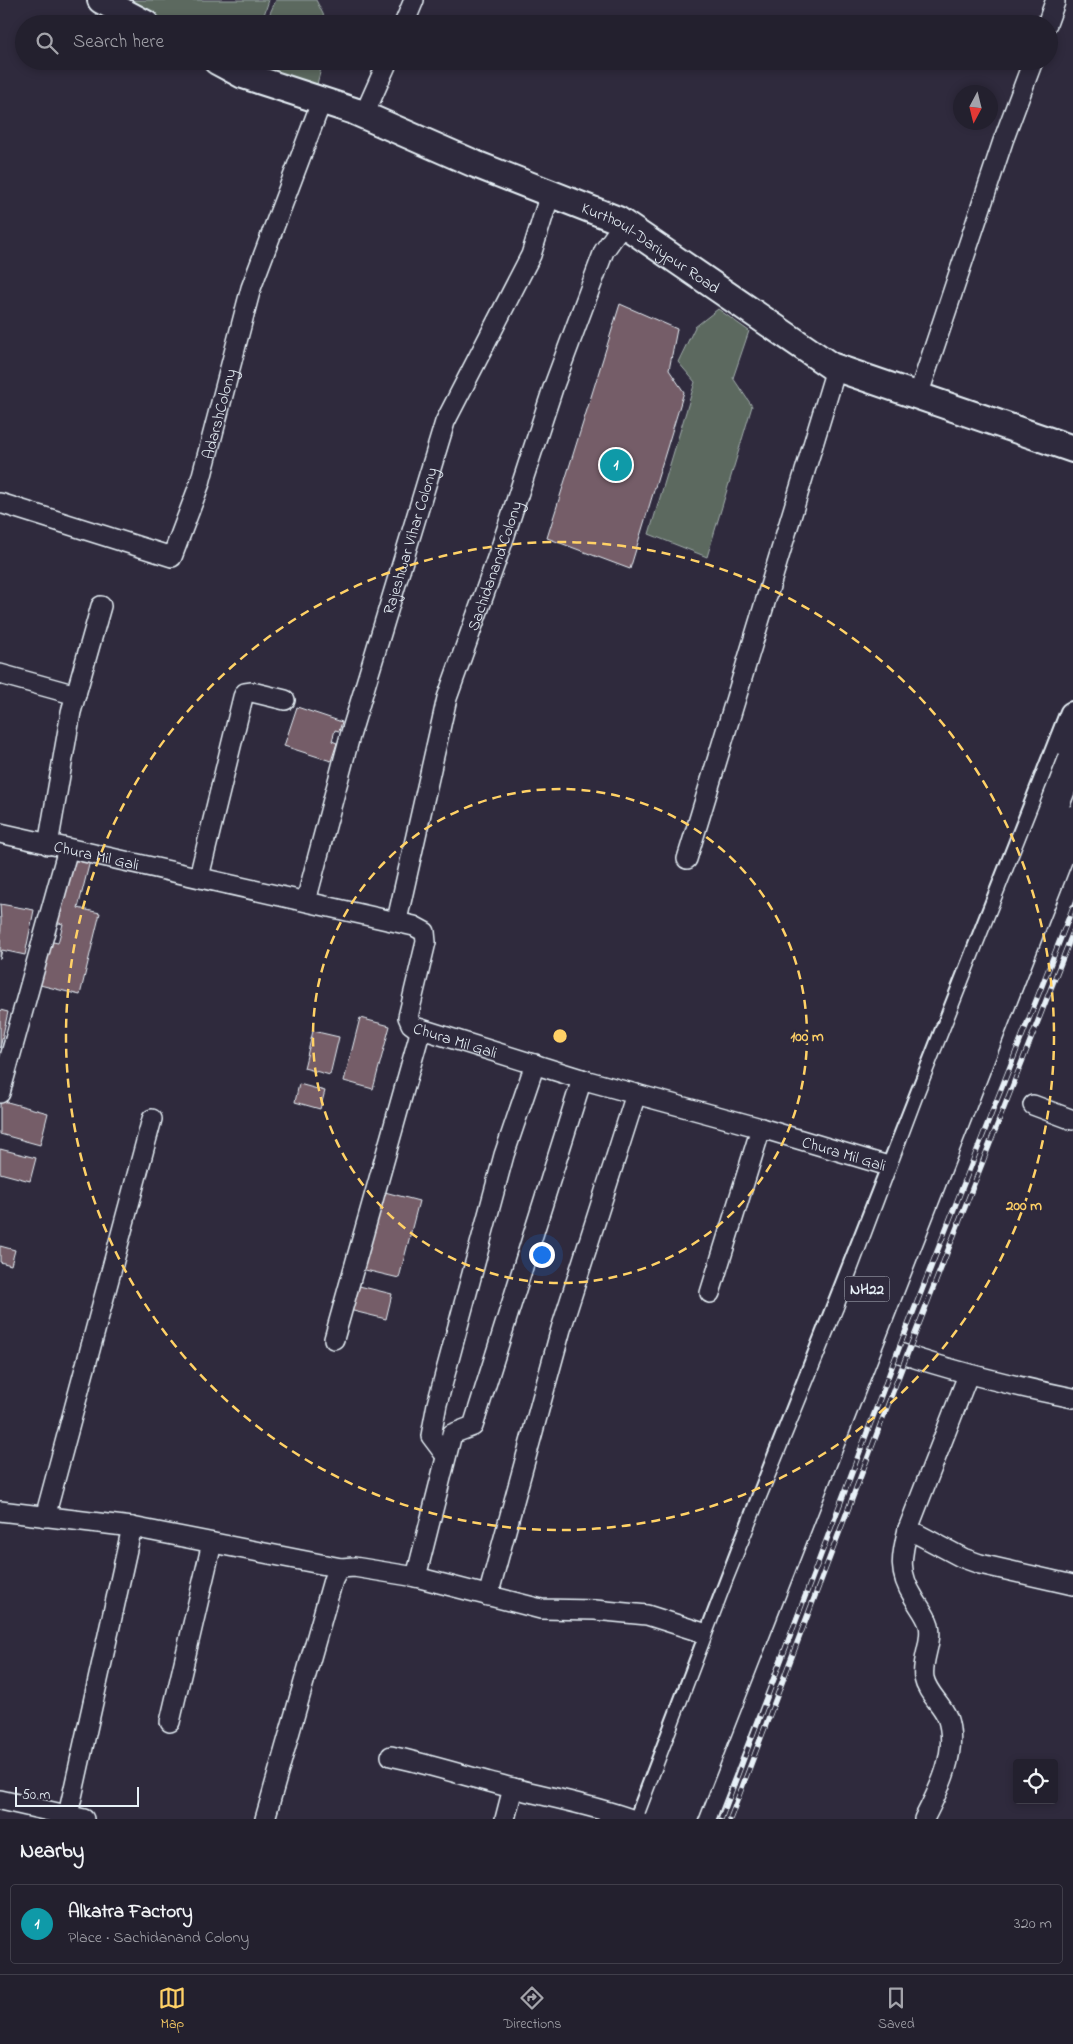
<!DOCTYPE html>
<html lang="en">
<head>
<meta charset="utf-8">
<style>
	:root { --surface:#23202e; --page:#2f2d3a; --text:#f1f3f6; --muted:#a3a3aa; --line:#403e4a; --accent:#ffd166 }
	body { margin:0; font-family:"Indie Flower",sans-serif; background:var(--page); color:var(--text) }
	.controls { position:absolute; right:15px; bottom:15px; display:grid; overflow:hidden; border-radius:5px; box-shadow:0 2px 8px #0003 }
	.controls button { width:45px; height:45px; display:grid; place-items:center; padding:0; border:0; border-bottom:1px solid var(--line); background:var(--surface); color:var(--text); font:25px sans-serif }
	.compass { position:absolute; left:953px; top:85px; width:45px; height:45px; border-radius:50%; background:var(--surface); box-shadow:0 2px 8px #0003; rotate:187deg }
	.scale { position:absolute; left:15px; bottom:12px; width:124px; box-sizing:border-box; padding-left:5px; border:2px solid #e8f1f8; border-top:0; font-size:14px; line-height:18px; white-space:nowrap; color:#e8f1f8; -webkit-text-stroke:4px #2f2a3d; paint-order:stroke }
	.you { position:absolute; left:541px; top:1254px; width:18px; height:18px; margin:-12px; border:4px solid #fff; border-radius:50%; background:#1a73e8; box-shadow:0 0 0 8px #1a73e833 }
	.badge { display:grid; place-items:center; width:32px; height:32px; border-radius:50%; background:var(--accent); color:#fff; font-size:16px; font-weight:700 }
	.pin { position:absolute; translate:-50% -50%; border:2px solid #fff; box-shadow:0 1px 5px #0006 }
	.list { margin:0; padding:0; list-style:none }
	h2 { display:flex; justify-content:space-between; align-items:center; height:65px; margin:0; padding:0 20px; font-size:21px }
	h2 small { font-size:16px; font-weight:400; color:var(--muted) }
	.list li { display:grid; grid-template-columns:32px 1fr auto; gap:15px; align-items:center; box-sizing:border-box; height:80px; margin:0 10px 10px; padding:0 10px; border:1px solid var(--line); border-radius:5px }
	.list b { display:block; font-size:19px; white-space:nowrap }
	.list p { margin:0; font-size:16px; white-space:nowrap; color:var(--muted) }
	.list em { font-size:16px; font-style:normal; color:var(--muted) }
	.icon { flex:none; width:28px; height:28px; fill:none; stroke:currentColor; stroke-width:2; stroke-linecap:round; stroke-linejoin:round }
	.map { position:relative; flex:none; width:1073px; height:1819px; overflow:hidden }
	.search { position:absolute; background:var(--surface); box-shadow:0 2px 8px #0003; left:15px; right:15px; top:15px; height:55px; display:flex; align-items:center; gap:12px; box-sizing:border-box; padding:0 18px; border-radius:28px; color:var(--muted); font-size:19px }
	.sheet { height:155px; background:var(--surface) }
	nav { display:flex; justify-content:space-around; align-items:center; box-sizing:border-box; height:70px; border-top:1px solid var(--line); background:var(--surface); font-size:14px; color:var(--muted) }
	nav a { display:grid; justify-items:center; gap:2px }
	nav .on { color:var(--accent) }
	.map>svg:first-child { display:block }
	.green { fill:#5b695f; stroke:#a2adac }
	.building { fill:#755d67; stroke:#e8f1f8 }
	.lines { fill:none; stroke-linecap:round; stroke-linejoin:round }
	.street-casing { stroke:#e8f1f8; stroke-width:22 }
	.secondary-casing { stroke:#e8f1f8; stroke-width:30 }
	.street { stroke:#2f2a3d; stroke-width:19 }
	.secondary { stroke:#2f2a3d; stroke-width:26 }
	.rail-casing { stroke:#e8f1f8; stroke-width:5.5 }
	.rail { stroke:#2f2a3d; stroke-width:4; stroke-dasharray:11; stroke-linecap:butt }
	.highway-bridge-casing { stroke:#e8f1f8; stroke-width:31; stroke-linecap:butt }
	.highway-bridge { stroke:#2f2a3d; stroke-width:28 }
	.ring { fill:none; stroke:#ffd166; stroke-width:2.5; stroke-dasharray:9 6 }
	.labels { text-anchor:middle; stroke-width:5; stroke-linejoin:round; paint-order:stroke }
	.shield { fill:#2f2a3d; stroke:#b0b5c0; stroke-width:1 }
	.shield-label { font-size:15px; font-weight:bold; fill:#e8f1f8 }
	.street-label { font-size:16px; fill:#e8f1f8; stroke:#2f2a3d }
	.centre { fill:#ffd166; stroke:#2f2a3d; stroke-width:2.5 }
	.ring-label { font-size:15px; text-anchor:middle; font-weight:bold; fill:#ffd166; stroke:#2f2a3d; stroke-width:5; stroke-linejoin:round; paint-order:stroke }
</style>
</head>
<body>
<div class="map">
<svg width="1073" height="1819" viewBox="0 0 1073 1819">
	<rect width="100%" height="100%" fill="#2f2a3d"/>
	<filter id="ink" filterUnits="userSpaceOnUse"><feTurbulence type="fractalNoise" baseFrequency=".02" numOctaves="2"/><feDisplacementMap in="SourceGraphic" scale="10" xChannelSelector="R" yChannelSelector="G"/><feConvolveMatrix kernelMatrix="1 2 1 2 8 2 1 2 1" color-interpolation-filters="sRGB"/></filter>
	<g filter="url(#ink)">
		<path class="green" d="M94,0H269L261,24H149Z
			M276,0H316L328,24H265Z
			M235,61H323L316,88Z
			M718,309L749,331L733,378L752,406L707,557L649,534L695,382L678,362L695,327Z"/>
		<path class="building" d="M620,304L677,329L669,370L684,392L630,569L547,538Z
			M297,707L342,722L339,731L335,730L332,741L337,743L331,761L284,746Z
			M67,856L90,861L78,908L100,913L80,995L32,983L43,940L58,943L63,924L51,921Z
			M0,904L34,910L25,955L2,950L0,959L1,921Z
			M0,1010L8,1012L0,1048Z
			M360,1018L390,1026L373,1089L344,1081Z
			M313,1031L339,1037L330,1075L304,1068Z
			M299,1084L325,1091L320,1109L295,1102Z
			M0,1100L48,1113L40,1145L0,1134Z
			M0,1149L36,1158L30,1181L0,1173Z
			M381,1191L419,1201L399,1278L361,1269Z
			M0,1246L15,1250L11,1265L0,1262Z
			M351,1284L392,1294L386,1319L345,1309Z"/>
		<g class="lines">
			<defs>
				<g id="street">
					<path d="M404,24L414,0"/>
					<path d="M1047,24L1055,2"/>
					<path d="M364,115L388,61"/>
					<path d="M918,396L1003,141L1033,61"/>
					<path id="s1" d="M0,503L172,557L200,483L251,288L322,100"/>
					<path d="M0,674L76,695"/>
					<path id="s2" d="M0,833L414,926L425,932L426,942L408,1017L411,1024L415,1027L588,1081L761,1128L895,1168"/>
					<path d="M48,845L71,712L101,606"/>
					<path d="M687,859L836,369"/>
					<path d="M199,877L243,697L245,693L252,692L285,700"/>
					<path id="s3" d="M306,901L350,736L445,422L531,255L550,194"/>
					<path id="s4" d="M397,920L447,698L502,544L553,388L604,251L623,224"/>
					<path d="M0,1093L68,849"/>
					<path d="M1033,1105L1073,1120"/>
					<path d="M710,1293L761,1128"/>
					<path d="M334,1339L421,1029"/>
					<path d="M885,1348C947,1370 1009,1385 1073,1398"/>
					<path d="M446,1456L431,1436L437,1404L504,1155L535,1064"/>
					<path d="M0,1511L132,1527L341,1568"/>
					<path d="M45,1517L152,1119"/>
					<path d="M908,1529L963,1558L980,1564L1073,1585"/>
					<path d="M416,1577L452,1434L473,1426L475,1420L582,1079"/>
					<path d="M488,1596L561,1329L636,1094"/>
					<path d="M170,1722L212,1543"/>
					<path d="M391,1756C432,1765 472,1778 513,1788C553,1798 592,1805 631,1819"/>
					<path d="M0,1800L84,1819"/>
					<path d="M68,1815L132,1527"/>
					<path d="M265,1819L333,1580L337,1572L341,1568L354,1567L416,1577L541,1609L595,1610L647,1615L713,1636"/>
					<path d="M505,1819L513,1788"/>
					<path d="M924,1819C939,1790 959,1751 947,1717C941,1703 927,1693 924,1678C921,1660 933,1642 929,1625C926,1615 919,1607 914,1598C898,1573 901,1557 908,1529L968,1375"/>
				</g>
				<g id="secondary">
					<path d="M101,0L146,24"/>
					<path id="s5" d="M217,61L243,75L354,111L475,164L618,220L831,366L1073,449"/>
					<path d="M643,1819L767,1493L1073,715"/>
					<path d="M702,1819L1073,867"/>
				</g>
			</defs>
			<use href="#street" class="street-casing"/>
			<use href="#secondary" class="secondary-casing"/>
			<use href="#street" class="street"/>
			<use href="#secondary" class="secondary"/>
			<defs>
				<path id="rail" d="M721,1819L899,1348L1073,907
					M730,1819L908,1352L1073,932"/>
			</defs>
			<use href="#rail" class="rail-casing"/>
			<use href="#rail" class="rail"/>
			<defs>
				<path id="highway-bridge" d="M659,1819L747,1586L857,1315L936,1105L1073,759
					M683,1819L1073,820"/>
			</defs>
			<use href="#highway-bridge" class="highway-bridge-casing"/>
			<use href="#highway-bridge" class="highway-bridge"/>
		</g>
	</g>
	<g class="ring">
		<circle cx="560" cy="1036" r="247"/>
		<circle cx="560" cy="1036" r="494"/>
	</g>
	<g class="labels">
		<rect class="shield" x="844.5" y="1276.5" width="45" height="25" rx="4"/>
		<g class="shield-label">
			<text x="867" y="1294">NH22</text>
		</g>
		<g class="street-label">
			<text dy="6" stroke="none"><textPath href="#s5" startOffset="474">Kurthoul-Dariypur Road</textPath></text>
			<text dy="6" stroke="none"><textPath href="#s1" startOffset="331">AdarshColony</textPath></text>
			<text dy="6" stroke="none"><textPath href="#s3" startOffset="375">Rajeshwar Vihar Colony</textPath></text>
			<text dy="6" stroke="none"><textPath href="#s4" startOffset="368">Sachidanand Colony</textPath></text>
			<text dy="6" stroke="none"><textPath href="#s2" startOffset="99">Chura Mil Gali</textPath></text>
			<text dy="6" stroke="none"><textPath href="#s2" startOffset="579">Chura Mil Gali</textPath></text>
			<text dy="6" stroke="none"><textPath href="#s2" startOffset="984">Chura Mil Gali</textPath></text>
		</g>
	</g>
	<circle cx="560" cy="1036" r="8" class="centre"/>
	<g class="ring-label">
		<text x="807" y="1041">100 m</text>
		<text x="1024" y="1210">200 m</text>
	</g>
</svg>
<div class="controls">
<button><svg class="icon" aria-label="locate" viewBox="0 0 24 24"><circle cx="12" cy="12" r="6"/><path d="M12 2v4M12 18v4M2 12h4M18 12h4"/></svg></button>
</div>
<svg class="compass" viewBox="-18 -18 36 36"><path d="M0-13l5 13h-10z" fill="#e53935"/><path d="M0 13l5-13h-10z" fill="#a3a3aa"/></svg>
<div class="scale">50 m</div>
<div class="you"></div>
<div class="pin badge" style="left:616px;top:465px;background:#0f9aa8">1</div>
<div class="search"><svg class="icon" aria-label="search" viewBox="0 0 24 24"><circle cx="10" cy="10" r="6"/><path d="M15 15l6 6"/></svg>Search here</div>
</div>
<section class="sheet">
<h2>Nearby<small></small></h2>
<ul class="list">
<li><span class="badge" style="background:#0f9aa8">1</span><div><b>Alkatra Factory</b><p>Place · Sachidanand Colony</p></div><em>320 m</em></li>
</ul>
</section>
<nav>
<a class="on"><svg class="icon" aria-label="map" viewBox="0 0 24 24"><path d="M3 6l6-2 6 2 6-2v14l-6 2-6-2-6 2zM9 4v14M15 6v14"/></svg>Map</a>
<a><svg class="icon" aria-label="directions" viewBox="0 0 24 24"><path d="M12 3l9 9-9 9-9-9zM9 14v-3h6M13 9l2 2-2 2"/></svg>Directions</a>
<a><svg class="icon" aria-label="saved" viewBox="0 0 24 24"><path d="M7 4h10v16l-5-4-5 4z"/></svg>Saved</a>
</nav>
</body>
</html>
